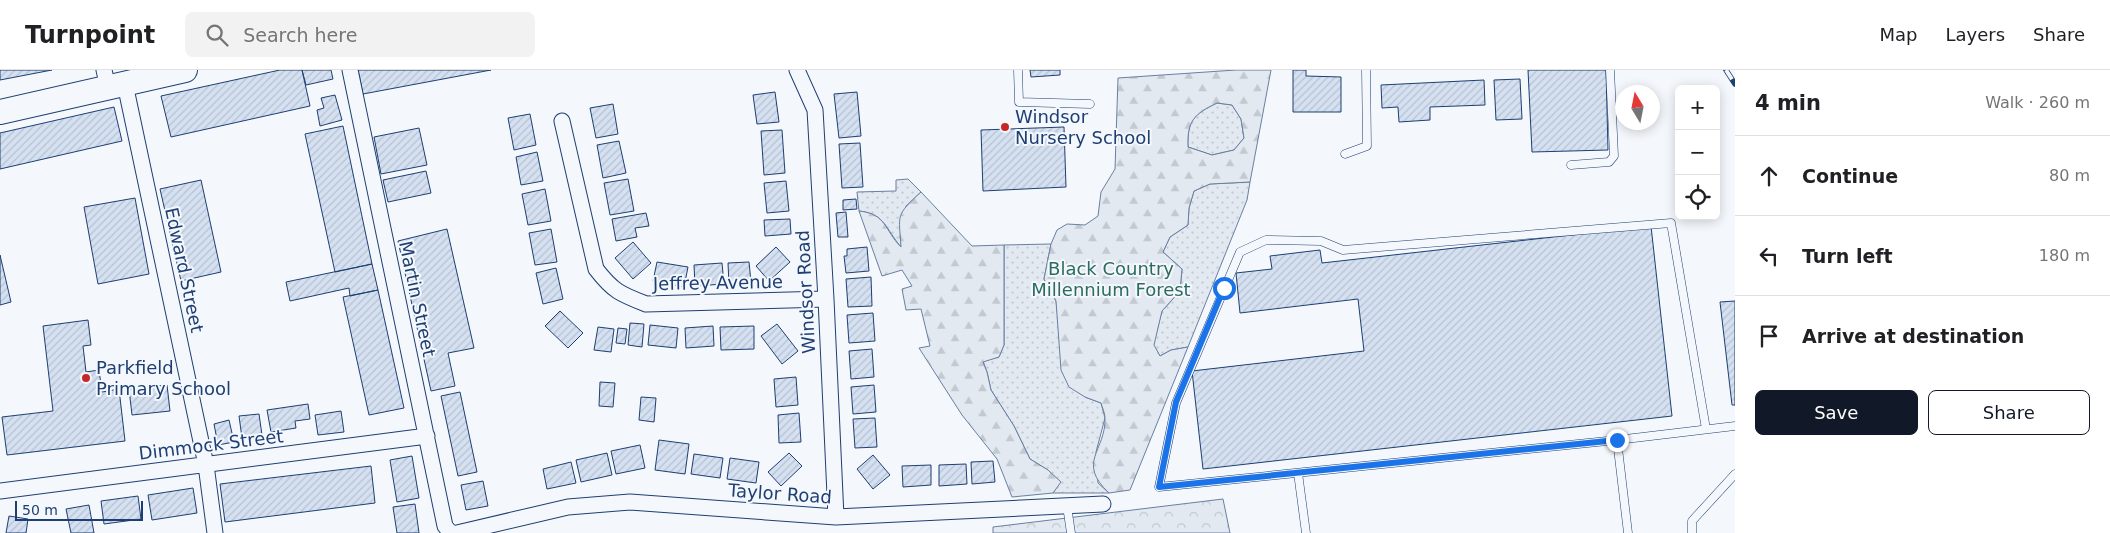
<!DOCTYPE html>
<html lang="en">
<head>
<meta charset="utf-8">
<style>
	:root { --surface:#fff; --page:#f2f2f2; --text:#202124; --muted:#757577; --line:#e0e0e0; --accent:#111827 }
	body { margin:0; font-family:"DejaVu Sans",sans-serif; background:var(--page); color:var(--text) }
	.controls { position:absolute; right:15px; top:15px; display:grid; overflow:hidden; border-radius:8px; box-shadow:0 2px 12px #0003 }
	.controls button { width:45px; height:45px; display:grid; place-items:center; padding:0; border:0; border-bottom:1px solid var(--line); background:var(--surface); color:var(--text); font:25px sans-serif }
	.compass { position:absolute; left:1615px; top:15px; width:45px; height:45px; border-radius:50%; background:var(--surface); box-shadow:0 2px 12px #0003; rotate:350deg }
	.scale { position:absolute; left:15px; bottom:12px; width:128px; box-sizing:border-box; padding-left:5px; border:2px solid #1d3f73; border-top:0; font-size:14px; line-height:18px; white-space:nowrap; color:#1d3f73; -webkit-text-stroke:4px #f4f7fb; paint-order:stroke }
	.stop { position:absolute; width:15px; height:15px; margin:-11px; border:4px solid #1a73e8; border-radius:50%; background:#fff }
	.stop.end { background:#1a73e8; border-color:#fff; box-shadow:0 1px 5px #0008 }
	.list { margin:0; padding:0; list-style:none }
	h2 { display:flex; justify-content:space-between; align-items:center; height:65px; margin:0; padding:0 20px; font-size:21px }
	h2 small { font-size:16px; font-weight:400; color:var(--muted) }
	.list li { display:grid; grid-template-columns:32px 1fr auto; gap:15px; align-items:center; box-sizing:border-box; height:80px; padding:0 20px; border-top:1px solid var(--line) }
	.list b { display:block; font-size:19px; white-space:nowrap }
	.list em { font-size:16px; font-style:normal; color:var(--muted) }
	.actions { display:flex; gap:10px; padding:15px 20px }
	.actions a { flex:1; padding:11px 0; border:1px solid var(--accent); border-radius:8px; text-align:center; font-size:18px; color:var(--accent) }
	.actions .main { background:var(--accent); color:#fff }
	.icon { flex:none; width:28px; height:28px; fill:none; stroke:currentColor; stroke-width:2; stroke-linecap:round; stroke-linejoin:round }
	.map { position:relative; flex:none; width:1735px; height:463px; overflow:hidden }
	header { display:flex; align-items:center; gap:30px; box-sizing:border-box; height:70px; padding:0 25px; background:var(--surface); border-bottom:1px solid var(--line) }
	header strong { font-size:24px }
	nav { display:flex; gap:28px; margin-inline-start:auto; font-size:18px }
	.search { width:350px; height:45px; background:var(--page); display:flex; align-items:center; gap:12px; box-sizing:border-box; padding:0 18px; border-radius:8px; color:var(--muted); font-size:19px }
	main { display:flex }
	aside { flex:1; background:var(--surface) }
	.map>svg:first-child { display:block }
	.grass { fill:url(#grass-dots); stroke:#687fa3 }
	.forest { fill:url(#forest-firs); stroke:#687fa3; fill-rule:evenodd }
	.park { fill:url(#park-crowns); stroke:#687fa3 }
	.building { fill:url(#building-hatch); stroke:#1d3f73 }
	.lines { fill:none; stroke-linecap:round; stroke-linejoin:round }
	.service-casing { stroke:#1d3f73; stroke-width:9 }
	.minor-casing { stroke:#1d3f73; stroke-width:17 }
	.primary-casing { stroke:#1d3f73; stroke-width:26 }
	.service { stroke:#f4f7fb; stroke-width:8 }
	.minor { stroke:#f4f7fb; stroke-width:15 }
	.primary { stroke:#f4f7fb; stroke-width:24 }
	.rail-casing { stroke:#1d3f73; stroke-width:5.5 }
	.rail { stroke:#f4f7fb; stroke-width:4; stroke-dasharray:11; stroke-linecap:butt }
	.route { stroke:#1a73e8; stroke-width:6 }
	.poi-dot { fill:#c62828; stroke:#f4f7fb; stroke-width:2 }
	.labels { text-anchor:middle; stroke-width:4; stroke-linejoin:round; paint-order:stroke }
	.poi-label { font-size:18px; fill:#1d3f73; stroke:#f4f7fb; text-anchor:start }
	.park-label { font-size:18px; fill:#2c6c60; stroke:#f4f7fb }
	.street-label { font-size:18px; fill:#1d3f73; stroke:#f4f7fb }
</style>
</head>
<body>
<header>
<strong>Turnpoint</strong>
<div class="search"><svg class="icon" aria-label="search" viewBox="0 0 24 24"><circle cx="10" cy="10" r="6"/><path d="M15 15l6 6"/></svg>Search here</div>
<nav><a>Map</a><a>Layers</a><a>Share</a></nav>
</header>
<main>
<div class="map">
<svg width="1735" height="463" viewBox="0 0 1735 463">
	<defs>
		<pattern id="grass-dots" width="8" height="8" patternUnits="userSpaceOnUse" patternTransform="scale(1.25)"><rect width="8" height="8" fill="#e3e9f0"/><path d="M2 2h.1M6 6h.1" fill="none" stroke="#c2c9d1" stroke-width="1.8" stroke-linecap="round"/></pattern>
		<pattern id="forest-firs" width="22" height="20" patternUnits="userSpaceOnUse" patternTransform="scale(1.25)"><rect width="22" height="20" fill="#e3e9f0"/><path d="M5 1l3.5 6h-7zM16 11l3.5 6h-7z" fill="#c2c9d1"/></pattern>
		<pattern id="park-crowns" width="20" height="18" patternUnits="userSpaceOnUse" patternTransform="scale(1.25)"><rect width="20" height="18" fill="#e3e9f0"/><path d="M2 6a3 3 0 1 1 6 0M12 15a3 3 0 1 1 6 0" fill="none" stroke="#c2c9d1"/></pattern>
		<pattern id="building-hatch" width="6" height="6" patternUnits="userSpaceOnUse" patternTransform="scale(1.25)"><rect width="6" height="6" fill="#d5e0f0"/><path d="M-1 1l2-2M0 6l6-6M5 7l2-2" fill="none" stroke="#b6c1d1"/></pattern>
	</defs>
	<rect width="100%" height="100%" fill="#f4f7fb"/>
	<path class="grass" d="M1217,33L1232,35L1241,49L1244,68L1234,80L1212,85L1188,77C1187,50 1194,44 1217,33Z
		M908,109L921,122L906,136L900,167L902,178C885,159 886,144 859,141L857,122L896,121V110Z
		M1250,112L1247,130L1188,277L1171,280L1160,286L1153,275L1162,241L1180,221L1182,199L1163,182L1170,167L1188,155L1189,138L1194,121L1210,114Z
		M1051,174L1044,209L1056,231L1060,264L1085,327L1101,333L1105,348L1096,382L1098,413L1109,423H1053L1060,412L1048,400L1030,389L1014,356L991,320L987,302L983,291L999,287L1004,275V175Z"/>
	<path class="forest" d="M1236,0H1271L1250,112L1210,114L1194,121L1189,138L1188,155L1170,167L1163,182L1182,199L1180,221L1162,241L1154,275L1160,286L1171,280L1188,277L1130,420L1109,423C1076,392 1106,381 1105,348C1105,343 1102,337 1101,333L1085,327L1069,317L1061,300L1056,231L1044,209L1051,174L1057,160L1067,154L1085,155L1098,146L1101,122L1115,99L1118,8ZM1217,33L1232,35L1241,49L1244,68L1234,80L1212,85L1188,77C1187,51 1194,44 1217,33Z
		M921,122L972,176L1004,175V275L999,287L983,292L987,302L991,320L1014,356L1030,389L1048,400L1061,412L1053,423L1012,427L997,389L962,345L919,278L930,276L921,239L906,240L902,219L912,216L902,200L882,206L859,141C887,144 884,160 901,177C899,144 895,146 921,122Z"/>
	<path class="park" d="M1223,429L1230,463H993V457Z"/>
	<path class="building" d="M0,0H52L0,10Z
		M280,0H302L310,36L171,67L161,26Z
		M302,0H331L333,9L306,15Z
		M358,0H491L363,24Z
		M1030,0H1060V5L1031,7Z
		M1293,0H1306V6L1341,7V42H1293Z
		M1528,0H1606L1608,80L1532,82Z
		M1520,9L1522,49L1496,50L1494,10Z
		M1484,10L1485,35L1430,37V50L1399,52L1398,37L1382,38L1381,15Z
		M775,22L779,52L757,54L753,25Z
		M857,22L861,66L839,68L834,24Z
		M335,25L342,50L320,56L317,40L324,38L321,28Z
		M613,34L618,64L596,68L590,38Z
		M114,37L122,71L0,99V63Z
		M530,44L536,75L514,80L508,48Z
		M343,56L372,194L335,202L305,64Z
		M1064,57L1066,117L983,121L981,60Z
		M419,58L427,95L381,104L374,67Z
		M782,60L785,103L764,105L761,61Z
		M619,71L626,103L603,108L597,75Z
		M860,73L863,117L842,118L839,74Z
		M537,82L543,111L521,115L516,87Z
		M426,101L431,123L388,132L383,110Z
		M628,109L634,141L610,145L604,113Z
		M201,110L221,202L181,211L160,119Z
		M786,111L789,141L767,143L764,113Z
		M545,119L551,151L528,155L522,124Z
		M135,128L149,204L98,214L84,137Z
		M856,129L857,139L843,140V130Z
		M846,142L848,167H838L836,143Z
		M646,143L649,156L635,158L637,167L616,171L612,149Z
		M790,149L791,164L765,166L764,150Z
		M1651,156L1672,346L1203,399L1192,301L1364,281L1358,229L1240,243L1236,203L1272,199L1270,186L1320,180L1322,193Z
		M447,159L474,278L448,283L455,316L431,321L398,171Z
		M551,159L557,192L535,195L529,163Z
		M633,172L651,193L633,209L615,188Z
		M776,177L790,192L769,211L756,196Z
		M867,177L869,201L846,203L844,186H847V179Z
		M0,185L11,232L0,235Z
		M657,192L688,197L684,217L653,211Z
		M749,192L751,212L729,214L728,193Z
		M722,193L724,214L695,216L694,195Z
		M372,194L378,220L350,226L349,218L290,231L286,212Z
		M556,198L563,229L543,234L536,203Z
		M871,207L872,236L848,237L846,209Z
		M378,220L404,338L369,345L343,227Z
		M1735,231V335H1732L1720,232Z
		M560,241L583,263L568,278L545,256Z
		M873,243L875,271L849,273L847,245Z
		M88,250L91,275L83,276L86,302L99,300L102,322L119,319L125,371L7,385L2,347L53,341L43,256Z
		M630,253L644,254L642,277L628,275Z
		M777,254L798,281L782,294L761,266Z
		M650,255L678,258L676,278L648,275Z
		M713,256L714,276L686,278L685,258Z
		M754,256V279L721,280L720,257Z
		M598,257L614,259L611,282L594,280Z
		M618,258L627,259L625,274L616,273Z
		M872,279L874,307L851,309L849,281Z
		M796,307L798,335L776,337L774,309Z
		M600,312L615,313L613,337L599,336Z
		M167,315L170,341L132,345L129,319Z
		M874,315L876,342L853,344L851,317Z
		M460,322L477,402L458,406L441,326Z
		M641,327L656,328L654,352L639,350Z
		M308,334L310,349L295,351L296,358L271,362L267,340Z
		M341,341L344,362L318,365L315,345Z
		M799,343L801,372L779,373L778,345Z
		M259,344L262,365L242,368L239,346Z
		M875,348L877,377L855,378L853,349Z
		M229,350L234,372L218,375L214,354Z
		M659,370L689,374L685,404L655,400Z
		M640,375L645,398L616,404L611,381Z
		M607,383L612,405L581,412L576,390Z
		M789,383L802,396L781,416L768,402Z
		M694,384L723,388L720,408L691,404Z
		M873,385L890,405L873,419L857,399Z
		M412,386L419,428L397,432L390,390Z
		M730,388L759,392L756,413L727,409Z
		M993,391L995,412L972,414L971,392Z
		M571,392L576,413L547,419L543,399Z
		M966,394L967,414L939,416V395Z
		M931,395V415L903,417L902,396Z
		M371,396L375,433L225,452L220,414Z
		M483,411L488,436L466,440L461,415Z
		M193,418L197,443L152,450L148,425Z
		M138,426L141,449L104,454L101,431Z
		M415,434L419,463H397L393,437Z
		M89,435L94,463H71L66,439Z
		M9,446L28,449L26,463H6Z"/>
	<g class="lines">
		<defs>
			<path id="service" d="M1018,0L1019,32L1090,34
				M1345,84L1367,76L1366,0
				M1571,95L1609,92L1614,86L1610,0
				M1617,370L1159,417L1176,333L1240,182L1266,170L1321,171L1343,180L1671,153L1706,359
				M1298,403L1306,463
				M1067,436L1071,463
				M1628,463L1617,370L1735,356
				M1692,463V451L1735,404"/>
			<path id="minor" d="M104,0L108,18
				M350,0L445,456L449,461L453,463
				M797,0L815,40L826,229L836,447
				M125,14L206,395L215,463
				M562,51L596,199C613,221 620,224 646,234L826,229
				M0,421L427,366
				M457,463L568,437L630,432L836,447L1103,434"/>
			<path id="primary" d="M0,42L185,0"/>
		</defs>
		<use href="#service" class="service-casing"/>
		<use href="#minor" class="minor-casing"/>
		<use href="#primary" class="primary-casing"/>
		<use href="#service" class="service"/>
		<use href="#minor" class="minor"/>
		<use href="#primary" class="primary"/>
		<defs>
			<path id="rail" d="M1726,0L1735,14"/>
		</defs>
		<use href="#rail" class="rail-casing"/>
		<use href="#rail" class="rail"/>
	</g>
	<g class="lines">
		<path class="route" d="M1224,218L1176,332L1159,417L1617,370"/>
	</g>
	<g class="poi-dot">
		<circle cx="1005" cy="57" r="5"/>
		<circle cx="86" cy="308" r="5"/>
	</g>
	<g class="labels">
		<g class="poi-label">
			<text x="1015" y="53">Windsor<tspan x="1015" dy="21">Nursery School</tspan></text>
			<text x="96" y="304">Parkfield<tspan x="96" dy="21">Primary School</tspan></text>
		</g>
		<g class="park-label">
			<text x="1111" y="205">Black Country<tspan x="1111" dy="21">Millennium Forest</tspan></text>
		</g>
		<g class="street-label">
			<text transform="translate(184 200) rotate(78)" y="6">Edward Street</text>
			<text transform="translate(718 213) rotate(-1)" y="6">Jeffrey Avenue</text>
			<text transform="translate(806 222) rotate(-93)" y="6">Windsor Road</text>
			<text transform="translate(417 229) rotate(78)" y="6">Martin Street</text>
			<text transform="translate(211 375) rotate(-7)" y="6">Dimmock Street</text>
			<text transform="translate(780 424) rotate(4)" y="6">Taylor Road</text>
		</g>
	</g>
</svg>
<div class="controls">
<button>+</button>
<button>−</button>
<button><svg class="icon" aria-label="locate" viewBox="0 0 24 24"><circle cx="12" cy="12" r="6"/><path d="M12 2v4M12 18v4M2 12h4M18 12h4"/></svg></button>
</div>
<svg class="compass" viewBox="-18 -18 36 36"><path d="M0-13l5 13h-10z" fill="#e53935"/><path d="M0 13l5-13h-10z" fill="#757577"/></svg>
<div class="scale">50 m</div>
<div class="stop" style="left:1224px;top:218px"></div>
<div class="stop end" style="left:1617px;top:370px"></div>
</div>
<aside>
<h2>4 min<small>Walk · 260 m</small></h2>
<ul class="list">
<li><svg class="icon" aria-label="ahead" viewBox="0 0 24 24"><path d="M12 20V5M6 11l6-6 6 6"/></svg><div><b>Continue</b></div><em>80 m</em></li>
<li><svg class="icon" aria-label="left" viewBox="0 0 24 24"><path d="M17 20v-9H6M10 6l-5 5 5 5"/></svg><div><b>Turn left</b></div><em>180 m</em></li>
<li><svg class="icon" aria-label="arrive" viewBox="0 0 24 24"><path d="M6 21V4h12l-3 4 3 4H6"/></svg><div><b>Arrive at destination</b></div></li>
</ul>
<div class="actions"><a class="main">Save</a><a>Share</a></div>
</aside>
</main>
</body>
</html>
